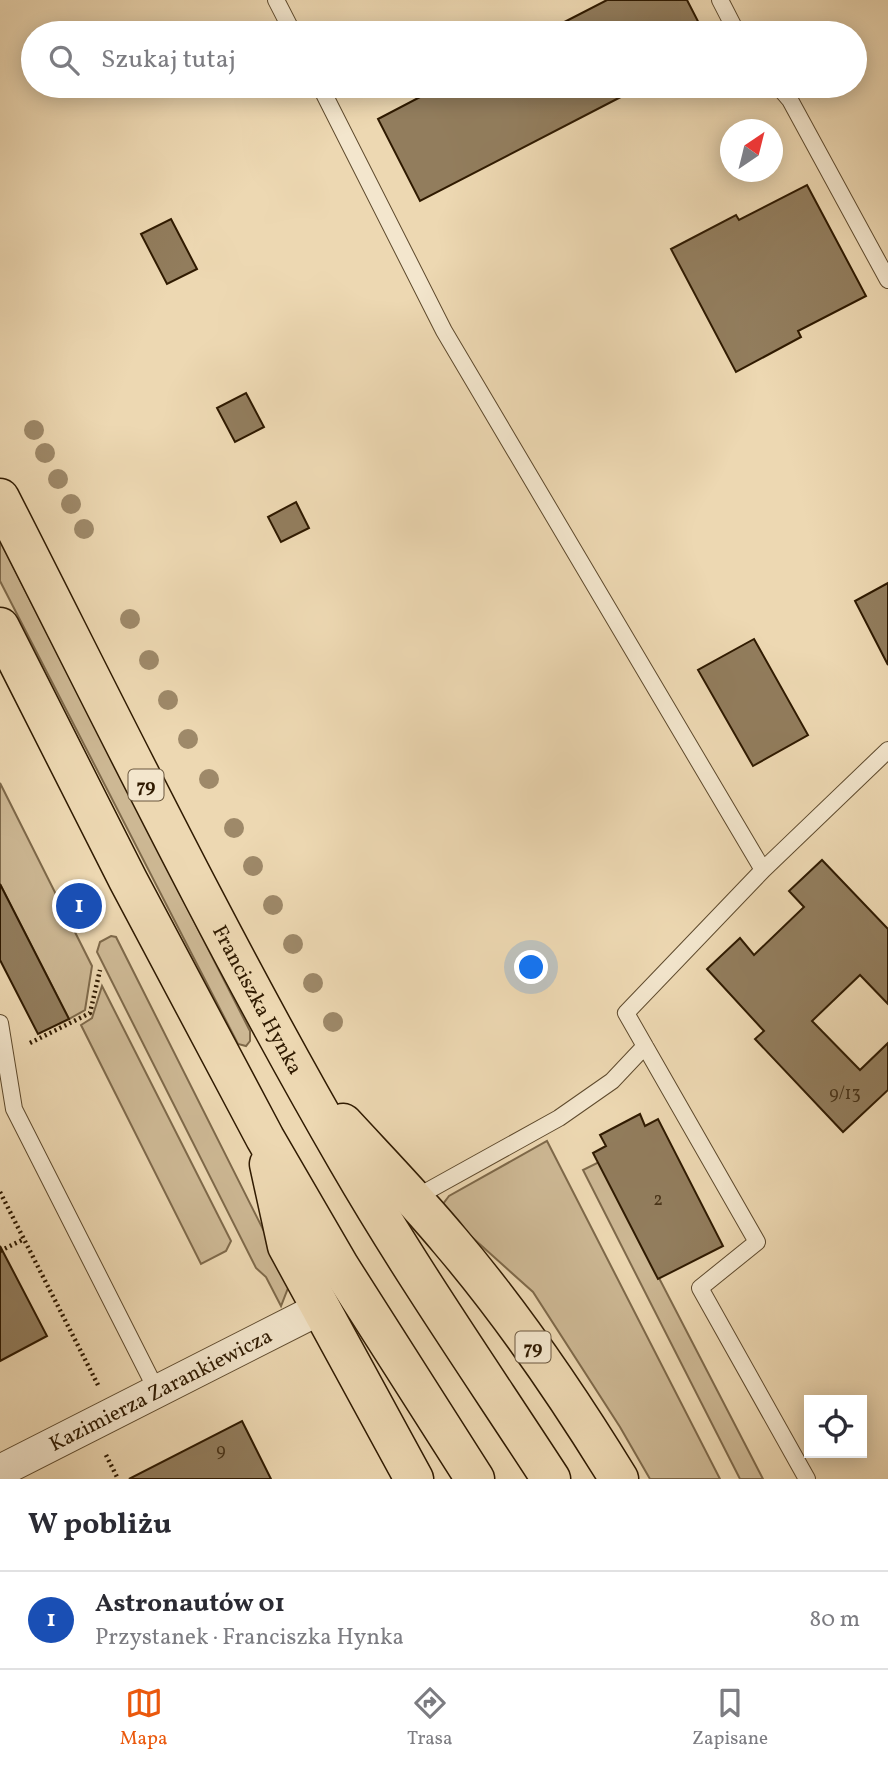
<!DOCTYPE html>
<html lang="pl">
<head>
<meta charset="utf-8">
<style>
	:root { --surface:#fff; --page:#f2f2f3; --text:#2b2b33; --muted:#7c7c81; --line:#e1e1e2; --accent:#ea580c }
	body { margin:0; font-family:Vollkorn,serif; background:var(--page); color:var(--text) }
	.controls { position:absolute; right:21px; bottom:21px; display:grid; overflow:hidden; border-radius:0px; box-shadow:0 4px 18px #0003 }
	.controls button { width:63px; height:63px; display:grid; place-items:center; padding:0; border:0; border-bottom:2px solid var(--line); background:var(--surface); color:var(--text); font:35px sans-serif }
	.compass { position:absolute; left:720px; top:119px; width:63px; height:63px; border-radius:50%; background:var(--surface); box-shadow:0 4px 18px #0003; rotate:35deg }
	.you { position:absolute; left:532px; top:968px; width:24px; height:24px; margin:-18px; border:5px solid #fff; border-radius:50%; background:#1a73e8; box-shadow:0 0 0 10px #1a73e833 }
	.badge { display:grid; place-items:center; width:46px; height:46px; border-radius:50%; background:var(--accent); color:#fff; font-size:23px; font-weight:700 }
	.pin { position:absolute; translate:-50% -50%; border:4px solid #fff; box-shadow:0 2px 7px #0006 }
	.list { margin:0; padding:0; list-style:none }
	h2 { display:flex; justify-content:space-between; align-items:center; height:91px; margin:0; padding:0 28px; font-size:30px }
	h2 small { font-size:23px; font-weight:400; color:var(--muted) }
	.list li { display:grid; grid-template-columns:46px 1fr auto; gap:21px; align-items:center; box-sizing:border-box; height:98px; padding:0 28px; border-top:2px solid var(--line) }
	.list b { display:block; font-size:26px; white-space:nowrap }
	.list p { margin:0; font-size:23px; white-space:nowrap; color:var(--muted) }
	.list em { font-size:23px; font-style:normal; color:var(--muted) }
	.icon { flex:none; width:38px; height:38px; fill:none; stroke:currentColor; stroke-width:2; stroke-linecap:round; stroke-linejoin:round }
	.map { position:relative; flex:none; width:888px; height:1479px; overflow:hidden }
	.search { position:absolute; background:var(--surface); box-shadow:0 4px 18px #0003; left:21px; right:21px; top:21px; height:77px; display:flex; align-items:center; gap:18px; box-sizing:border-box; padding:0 24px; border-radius:38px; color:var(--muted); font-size:26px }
	.sheet { height:189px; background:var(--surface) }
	nav { display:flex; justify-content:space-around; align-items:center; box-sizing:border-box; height:98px; border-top:2px solid var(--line); background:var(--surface); font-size:19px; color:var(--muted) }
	nav a { display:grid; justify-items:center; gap:4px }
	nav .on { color:var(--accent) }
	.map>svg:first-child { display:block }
	.green { fill:#cdb894; stroke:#7e694a; stroke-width:2 }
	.building { fill:#927d5d; stroke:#2f1a01; stroke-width:2 }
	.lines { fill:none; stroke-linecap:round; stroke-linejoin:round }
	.lane-casing { stroke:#5e4a2d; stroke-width:18 }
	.street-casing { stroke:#5e4a2d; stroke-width:34 }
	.primary-casing { stroke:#2f1a01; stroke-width:41 }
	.path { stroke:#2f1a01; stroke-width:4.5; stroke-dasharray:2 3.5; stroke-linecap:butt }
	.lane { stroke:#f3e6cd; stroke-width:16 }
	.street { stroke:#f3e6cd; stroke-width:32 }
	.primary { stroke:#edd8b2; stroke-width:38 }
	.tree { fill:#9e8969 }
	.labels { text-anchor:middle; stroke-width:7; stroke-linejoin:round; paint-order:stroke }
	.number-label { font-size:18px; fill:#483318 }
	.shield { fill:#f3e6cd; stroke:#6a573e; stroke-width:2 }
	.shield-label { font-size:19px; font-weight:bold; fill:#2f1a01 }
	.street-label { font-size:21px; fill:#2f1a01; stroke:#f3e6cd }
</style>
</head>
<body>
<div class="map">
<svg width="888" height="1479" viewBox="0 0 888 1479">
	<rect width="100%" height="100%" fill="#edd8b2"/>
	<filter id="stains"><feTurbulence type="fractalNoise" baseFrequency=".00286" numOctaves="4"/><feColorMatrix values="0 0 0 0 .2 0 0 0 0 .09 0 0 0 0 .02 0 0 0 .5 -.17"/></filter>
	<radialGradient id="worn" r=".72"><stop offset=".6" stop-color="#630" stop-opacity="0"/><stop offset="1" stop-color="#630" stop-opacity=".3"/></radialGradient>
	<path class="green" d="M0,541L250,1031V1041L246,1046L238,1044L0,581Z
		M0,783L92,966L85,1010L69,1019L0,884Z
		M111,936L116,937L287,1277L288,1288L281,1306L266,1277L256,1268L97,952L100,942Z
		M102,986L231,1241L226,1251L201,1264L81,1025L92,1018Z
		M547,1141L720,1479H650L620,1427L533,1292L445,1213L443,1204L449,1196Z
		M599,1162L763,1479H740L583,1170Z"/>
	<path class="building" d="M607,0H687L704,33H543Z
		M441,86H642L420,201L378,119Z
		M807,185L866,296L798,331L801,337L736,372L671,249L736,215L739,220Z
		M171,219L197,269L167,284L141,234Z
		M246,393L264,427L235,442L217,408Z
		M296,502L309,528L281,542L268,517Z
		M888,583V665L855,601Z
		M754,639L808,735L753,766L698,670Z
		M822,860L888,929V1004L860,975L812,1021L860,1070L888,1043V1090L843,1132L755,1039L764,1031L707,969L740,938L754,955L804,907L789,891Z
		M0,884L69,1019L38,1034L0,960Z
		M640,1114L645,1126L658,1119L723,1246L658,1279L593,1153L606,1146L600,1135Z
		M0,1246L47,1336L0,1361Z
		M242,1421L271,1479H129Z"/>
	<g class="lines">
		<defs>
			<path id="lane" d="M276,0L293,33
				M720,0L737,33
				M320,86L444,331L763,870
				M778,86L790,100L888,280
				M0,1023L14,1109L157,1391
				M413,1199L559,1118L612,1081L645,1046
				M807,1479L700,1288L757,1242L626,1013L763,870L888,750"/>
			<g id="street">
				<path id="s1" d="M0,1471L321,1308"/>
			</g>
			<g id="primary">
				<path id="s2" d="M0,498C113,720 222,944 347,1160C410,1269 482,1373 551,1479"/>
				<path d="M0,627L128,880L265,1138L340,1267L475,1479"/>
				<path d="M343,1123C379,1162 416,1200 450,1241C513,1315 568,1396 619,1479"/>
				<path d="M269,1164L287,1246L414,1479"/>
			</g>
		</defs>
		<use href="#lane" class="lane-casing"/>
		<use href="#street" class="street-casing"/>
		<use href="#primary" class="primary-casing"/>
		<path class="path" d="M30,1043L90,1013L100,970
			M0,1192L98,1385
			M0,1251L24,1239
			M106,1455L118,1479"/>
		<use href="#lane" class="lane"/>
		<use href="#street" class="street"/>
		<use href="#primary" class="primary"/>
	</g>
	<g class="tree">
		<circle cx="34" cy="430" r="10"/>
		<circle cx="45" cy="453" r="10"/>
		<circle cx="58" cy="479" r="10"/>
		<circle cx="71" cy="504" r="10"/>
		<circle cx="84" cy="529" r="10"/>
		<circle cx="130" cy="619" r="10"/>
		<circle cx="149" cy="660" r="10"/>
		<circle cx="168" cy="700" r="10"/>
		<circle cx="188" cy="739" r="10"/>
		<circle cx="209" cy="779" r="10"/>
		<circle cx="234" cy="828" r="10"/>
		<circle cx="253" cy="866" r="10"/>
		<circle cx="273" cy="905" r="10"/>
		<circle cx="293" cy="944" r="10"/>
		<circle cx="313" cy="983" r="10"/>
		<circle cx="333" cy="1022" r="10"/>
	</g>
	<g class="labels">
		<g class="number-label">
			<text x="845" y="1099">9/13</text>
			<text x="658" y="1205">2</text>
			<text x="221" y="1456">9</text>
		</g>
		<g class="shield">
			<rect x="128.5" y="769.5" width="35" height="31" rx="5"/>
			<rect x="515.5" y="1331.5" width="35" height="31" rx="5"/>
		</g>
		<g class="shield-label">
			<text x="146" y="792">79</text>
			<text x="533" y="1354">79</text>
		</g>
		<g class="street-label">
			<text dy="7" stroke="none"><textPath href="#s2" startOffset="564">Franciszka Hynka</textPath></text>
			<text dy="7" stroke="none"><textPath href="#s1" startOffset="180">Kazimierza Zarankiewicza</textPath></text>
		</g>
	</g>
	<rect width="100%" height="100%" filter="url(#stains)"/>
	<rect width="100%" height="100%" fill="url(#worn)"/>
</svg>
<div class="controls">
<button><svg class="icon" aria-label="locate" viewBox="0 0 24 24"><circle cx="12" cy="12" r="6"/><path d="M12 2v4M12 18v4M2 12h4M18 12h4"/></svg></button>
</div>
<svg class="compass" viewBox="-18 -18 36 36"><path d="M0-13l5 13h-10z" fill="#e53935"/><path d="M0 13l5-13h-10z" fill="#7c7c81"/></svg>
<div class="you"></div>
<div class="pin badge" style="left:79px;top:906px;background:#1a4fb4">1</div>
<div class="search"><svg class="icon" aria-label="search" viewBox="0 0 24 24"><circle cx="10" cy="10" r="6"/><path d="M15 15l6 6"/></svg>Szukaj tutaj</div>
</div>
<section class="sheet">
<h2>W pobliżu<small></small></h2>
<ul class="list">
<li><span class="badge" style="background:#1a4fb4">1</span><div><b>Astronautów 01</b><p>Przystanek · Franciszka Hynka</p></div><em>80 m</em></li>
</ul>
</section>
<nav>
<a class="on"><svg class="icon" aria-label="map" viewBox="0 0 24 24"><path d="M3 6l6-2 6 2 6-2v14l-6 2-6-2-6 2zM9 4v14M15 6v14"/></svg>Mapa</a>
<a><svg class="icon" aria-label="directions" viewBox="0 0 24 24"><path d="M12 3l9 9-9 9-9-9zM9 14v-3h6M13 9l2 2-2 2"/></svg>Trasa</a>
<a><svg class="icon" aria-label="saved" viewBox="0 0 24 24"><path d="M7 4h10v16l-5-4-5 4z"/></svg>Zapisane</a>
</nav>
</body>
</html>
